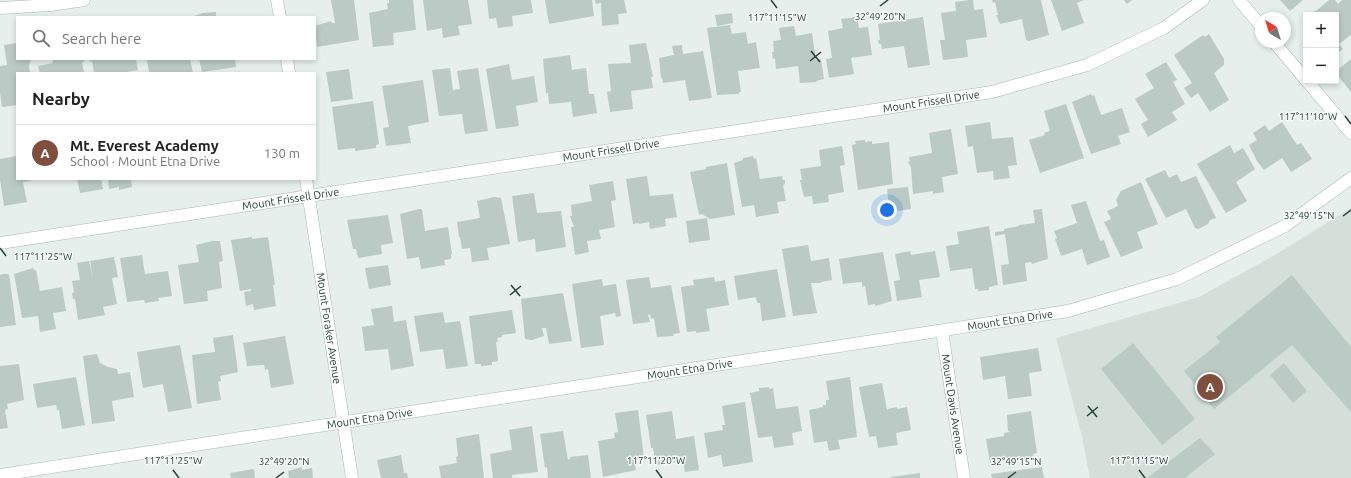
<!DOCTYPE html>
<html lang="en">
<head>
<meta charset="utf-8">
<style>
	:root { --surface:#fff; --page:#f6f6f6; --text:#222; --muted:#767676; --line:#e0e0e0; --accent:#804e3d }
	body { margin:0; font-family:Ubuntu,sans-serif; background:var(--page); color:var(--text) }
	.controls { position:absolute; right:12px; top:12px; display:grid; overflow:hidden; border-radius:0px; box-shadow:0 2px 6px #0003 }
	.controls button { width:36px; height:36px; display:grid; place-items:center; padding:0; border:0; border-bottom:1px solid var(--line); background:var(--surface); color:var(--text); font:20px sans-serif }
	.compass { position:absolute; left:1255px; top:12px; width:36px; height:36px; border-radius:50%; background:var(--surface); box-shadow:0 2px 6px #0003; rotate:322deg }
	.you { position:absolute; left:887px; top:210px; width:14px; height:14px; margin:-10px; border:3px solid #fff; border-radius:50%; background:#1a73e8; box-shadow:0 0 0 6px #1a73e833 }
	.badge { display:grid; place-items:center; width:26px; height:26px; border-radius:50%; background:var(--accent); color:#fff; font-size:13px; font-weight:700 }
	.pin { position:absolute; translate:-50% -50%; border:2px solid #fff; box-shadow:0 1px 4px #0006 }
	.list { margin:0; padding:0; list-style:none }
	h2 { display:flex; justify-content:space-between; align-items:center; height:52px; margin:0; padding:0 16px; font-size:17px }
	h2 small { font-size:13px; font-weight:400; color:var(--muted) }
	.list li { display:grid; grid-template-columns:26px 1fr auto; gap:12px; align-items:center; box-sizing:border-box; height:56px; padding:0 16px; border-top:1px solid var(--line) }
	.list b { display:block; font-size:15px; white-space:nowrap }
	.list p { margin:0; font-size:13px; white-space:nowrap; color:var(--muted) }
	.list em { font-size:13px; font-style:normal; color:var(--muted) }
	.icon { flex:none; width:22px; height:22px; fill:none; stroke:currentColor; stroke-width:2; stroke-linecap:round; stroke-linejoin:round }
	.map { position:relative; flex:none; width:1351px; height:478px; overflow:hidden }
	.search { position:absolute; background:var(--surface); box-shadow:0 2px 6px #0003; left:16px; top:16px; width:300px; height:44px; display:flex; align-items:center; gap:10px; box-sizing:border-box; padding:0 14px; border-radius:0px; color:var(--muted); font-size:15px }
	.panel { position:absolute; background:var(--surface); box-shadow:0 2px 6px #0003; left:16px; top:72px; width:300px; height:108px; border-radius:0px }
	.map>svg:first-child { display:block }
	.built { fill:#d4dfda }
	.building { fill:#bbcac4 }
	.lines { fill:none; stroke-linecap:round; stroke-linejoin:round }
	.street-casing { stroke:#a8b8b2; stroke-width:13 }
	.secondary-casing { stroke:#a4bbb3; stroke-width:13 }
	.street { stroke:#fff; stroke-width:12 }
	.secondary { stroke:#fff; stroke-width:12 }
	.ticks { fill:none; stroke:#24423a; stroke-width:1.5 }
	.labels { text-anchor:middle; stroke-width:3; stroke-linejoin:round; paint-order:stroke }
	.street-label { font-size:11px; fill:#24423a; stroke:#f7fbf9 }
	.ticks-label { font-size:10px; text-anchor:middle; fill:#24423a; stroke:#f7fbf9; stroke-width:3; stroke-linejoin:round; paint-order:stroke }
</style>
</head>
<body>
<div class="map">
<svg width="1351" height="478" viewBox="0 0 1351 478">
	<rect width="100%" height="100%" fill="#e6efeb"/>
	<path class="built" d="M1351,208V478H1090L1082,437L1056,338L1199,297L1273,256Z"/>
	<path class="building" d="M331,0H354L359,40L317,47L315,26L331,21L332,23H335Z
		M389,0H413L416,30L393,33L394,45L373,47L369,13L388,9L387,3H389Z
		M423,0H468L472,24L458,26L460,35L443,38L442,28L427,31Z
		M487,0H531L533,13L512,16L513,26L498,28L496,18L489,19Z
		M545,0H592L594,16L549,24Z
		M595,0H624L627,13L618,14L619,24L602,26L601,3L596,4Z
		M970,0H973L974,10L983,9L987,37L966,40L968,57L943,60L940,40H945L941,13L956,11L955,2Z
		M992,0H1041L1049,35L1029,41L1026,40L1022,19L1000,24L996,15H998L995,2L993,3Z
		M1051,0H1084L1077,3L1084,23L1062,31Z
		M1124,0H1132L1127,4Z
		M1280,0H1303L1290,11Z
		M1329,0H1335L1338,4L1342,0H1351V35L1339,44L1343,49L1336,54V15H1311Z
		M216,12V17H191L203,13Z
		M732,13L733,23L717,26L715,15Z
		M857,17L859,28L868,27L872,55L851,58L854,74L829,78L826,59L832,58L828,31L843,28L841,19Z
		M923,17L930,65L908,68L904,46L882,49L881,44H879L878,40H880L878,24Z
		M730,25L732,34L746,32L748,44L756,42L760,68L738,71L741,92H739V94L717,95L707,28Z
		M794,26L796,36L812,33L816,60L821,59L824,79L816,81L817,82L800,83L798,66L776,69L775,58L773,59L772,52H774L773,41L781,40L779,28Z
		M1209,34L1224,59V65L1214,73L1229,100L1210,112L1198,93L1191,98L1184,88L1192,83L1174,55L1203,35L1205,37Z
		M17,43V59H31L29,66L30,73H17V105L2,107L0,93V66L7,65L4,45Z
		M646,43L653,77H651L653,88L631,91L633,109L610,112L607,92L611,91L608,64L631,63L629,45Z
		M682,45L683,54L703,51L712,98L689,101L685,80L663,83L662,78H661L659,58L674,55L672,46Z
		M570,55L572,70L586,68L589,94H594L597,113L573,117L571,102L549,104L548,93H546L543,59Z
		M56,59H84V62H82L84,73H40L38,66L53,63L52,61Z
		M90,59H136L138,70L121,73H94L92,61L90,62Z
		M147,59H190L193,73H149Z
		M199,59H235L236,67L202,72Z
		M1351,59V92L1336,73V71Z
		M1166,62L1177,80L1173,82L1185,104L1172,112L1177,120L1148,137L1141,124L1148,120L1135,99L1154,88L1145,74Z
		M509,64L512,80L534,76L538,102L516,106L519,126L496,129L486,69Z
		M450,68L453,90L460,89L457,71L478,68L488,131L465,134L462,114L439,116L432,70Z
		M349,69L353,99L331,102L326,72Z
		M423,80L429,122L408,126L411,143L386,146L383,128L389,127L382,86Z
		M1091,94L1092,96L1094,95L1101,115L1122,108L1130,132L1118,136L1121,144L1091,154L1072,102Z
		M373,101L379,144L376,145V148L355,151V148L338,150L332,107Z
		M1066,104L1084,158L1040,173L1029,140L1045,135L1044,133L1050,131L1044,111Z
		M990,122L992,139L1013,137L1017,165L1008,166L1010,178L994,180L993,171L977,173L973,146L968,147L965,126Z
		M1282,122L1297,145L1301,143L1312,159L1291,172L1282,158L1264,170L1257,161L1249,145L1257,140L1253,133L1265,125L1269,131Z
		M951,129L958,174L942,177L944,192L933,194V191L913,194L911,167L908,162L910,161L909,157L932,153L929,133Z
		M865,140V142L872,141V144L889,142L893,184L858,190L852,145L856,144L855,141Z
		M1230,145L1234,153L1243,148L1255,169L1236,182L1247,201L1226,213L1197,164Z
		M842,146L845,165L840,166L844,192L828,195L829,202L813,204L812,196L804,197L800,180H802L800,169L821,166L819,150Z
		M17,156V179H31V181L23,182L27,202L4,206L0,180V159Z
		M753,156L754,159L756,158L760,179L782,176L783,180H785V184L783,185L786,201L777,202L779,213L756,217L754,205L742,207L734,163L743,160V158Z
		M727,163L735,215L710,219L702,214L699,215L690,172L706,169V167Z
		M1165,170L1169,178L1177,174L1181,182L1196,176L1216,218L1210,220L1208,224L1198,229L1195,228L1186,209L1166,218L1145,179Z
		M647,176L650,196L673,194L677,217L665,219L666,226L650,229L649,222L639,224V223L633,224L626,179Z
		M77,179H101L103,189L80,193Z
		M108,179H131L132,187L119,190V187L109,189Z
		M613,181L616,200L611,201L615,227L599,230L601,239L587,241L589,252L575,255L571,227H574L570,216H572L571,205L592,201L589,185Z
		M1141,182L1158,224L1137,232L1143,248L1121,257L1104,222L1111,219L1107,211L1118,206L1116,200L1121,191Z
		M908,187L911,209L890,212L887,189Z
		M534,193L537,213L561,211L566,247L536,252L535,239L518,242L512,196Z
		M494,197L501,198L510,244L487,248L489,260L472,262L470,248L462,249L460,237H459L457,222L480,218L477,201Z
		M1086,201L1100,241L1104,240L1110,257L1087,265L1082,249L1061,256L1055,239L1057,238L1054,231L1077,223L1071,205Z
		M419,209H422L425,231L448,227L452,254H451V259L444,260L445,265L421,269L419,257L407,259L400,214Z
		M1042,209L1048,259L1032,264L1031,262L1025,263L1027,281L1003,285L1001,265L1009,264L1005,234L995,236V232L1004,231V229L1019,226V225L1035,223L1033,210Z
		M388,215L393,243L381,245L382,254L358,258L356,249H353L347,220Z
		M707,218L710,240L689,243L686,221Z
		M989,226L998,285L989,287V290L978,291V289H975L972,268L950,271L946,246L959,244L957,232Z
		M252,237V239L268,237L275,285H273L276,306L254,310L253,304L246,306L244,292L251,291V289L240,291L231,240Z
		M212,241H220L223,261L219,262L222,288L207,291L208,301L184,304L178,265L199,262L196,245Z
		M808,245L811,261L829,258L832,280L821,282V283H811L817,313L793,316L782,249Z
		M910,251L911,255L935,251L940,277L919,280L922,297L897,301L894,281L900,280L895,254Z
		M883,252L892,301L875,306V304L868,305L865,286L862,287V282L843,284L839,259Z
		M142,255L145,274L168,271L172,296L158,298L159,301L145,303L144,300L127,302L120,258Z
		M114,257L118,277L112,278L117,304L103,307L105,315L78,320L75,299H73L72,293L74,292L72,281L80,280L77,263L89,261L93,278L90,261Z
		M388,265L391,285L369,289L365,268Z
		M33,268L34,270H36L40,291L62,287L66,311L53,313L56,329L40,332L38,316L22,318L14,274Z
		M777,269L786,317L762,321L760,303H757L756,297L738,300L734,276Z
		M2,274H9L16,325L0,327V275Z
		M1292,275L1351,347V412L1292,345L1214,409L1184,371L1220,342L1216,337Z
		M649,277L651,288L671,285L680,333L673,334L674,336L657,337L654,318L651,319L650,314L648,315L650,322L633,324L626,280Z
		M714,277L715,282L725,280L729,305L706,309L710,331L696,333V331L687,332L681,287L694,285L693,280Z
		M602,279L603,286L616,284L621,316L616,317L615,313L600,316L604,345L581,348L572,284Z
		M563,293L572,341L549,344L546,328H542L544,336L532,340L525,339L521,299Z
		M392,306L394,322L406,320L414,366L391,370L388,349L365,351L362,327L374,325L371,309Z
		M512,310L516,333L502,335V337L497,338L498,342H496L498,361L492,362V365L481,366V364H475L469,316Z
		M443,312L445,323L460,321L468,366L446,369L443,349L420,352L414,316Z
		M233,335L238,372L220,376L221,381L218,382L221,400L197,404L192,355L215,352L213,338Z
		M285,336L294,384L271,388L268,369L265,370L264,365L247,366L243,343Z
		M1133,343L1195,419L1162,445L1101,369Z
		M180,345L192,408L168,412L163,384L143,388L137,352Z
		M1038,348L1042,371L1029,373L1032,396L1008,399L1005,376L983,380L980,357Z
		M97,354L100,363L108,367L117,369L118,374L130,372L134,397L112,401L115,421L92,424L83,356Z
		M1284,363L1307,391L1293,403L1270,375Z
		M19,364L24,400L7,404L8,409L5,410L8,428L0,429V366Z
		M76,377L85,425L62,429L59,410H57L56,405L37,408L33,384Z
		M850,377L857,437L838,440L840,449L829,451L827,441L814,443L809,410L823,407V405H826V400H829L826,381Z
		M882,383L887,410L888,409L897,407V409L907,407L911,430L896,433L898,445L878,448L876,436L869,437L859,387Z
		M769,387V389L773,388L776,409L798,406L802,431L792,433L794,445L774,448L772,436L758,438L750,393L759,391V388Z
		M745,402L753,462L723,467L721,455L708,458L704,433L723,430L722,425H725L722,406Z
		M638,410L644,458L634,460L636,470L603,477L598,441L615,438L614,433L618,432L615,413Z
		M672,411L676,439L694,436L699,470L685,472L683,461L656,465L653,448H651L646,415Z
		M1031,411L1037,453L1033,454L1034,458L1021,460L1020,456H1018V458L990,463L986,439L1004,436V433L1010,432L1008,431L1007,415Z
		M532,426L538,472L512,475V478H493L490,454L512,450L509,430Z
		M563,431L568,460L570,459V457L588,455L591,478H548L547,467L545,468L540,434Z
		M479,434L484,478H441L439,466L457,463L456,457L458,456L456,438Z
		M1200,438L1215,454L1185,478H1147Z
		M401,455L404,473H407L408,478H381L377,460Z
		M302,467V470L312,468L313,478H289L288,471Z
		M1042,467L1044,478H992L991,474Z
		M254,469L255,478H231L230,473Z
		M920,473V478H891V477Z"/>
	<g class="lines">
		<defs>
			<g id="street">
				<path d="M277,0L280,17"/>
				<path d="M1239,0L1261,26"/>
				<path d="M0,8L51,5L84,0"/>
				<path d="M1274,42L1306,80"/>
				<path d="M287,59L289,73"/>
				<path d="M1307,81L1351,133"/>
				<path id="s1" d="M306,179L352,478"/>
				<path id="s2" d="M0,243L992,92L1087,65L1164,28L1203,0"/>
				<path id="s3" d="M942,331L964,478"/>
			</g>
			<g id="secondary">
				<path id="s4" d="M0,475L1068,311L1177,279L1285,226L1351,178"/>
			</g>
		</defs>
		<use href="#street" class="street-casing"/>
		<use href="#secondary" class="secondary-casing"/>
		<use href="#street" class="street"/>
		<use href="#secondary" class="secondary"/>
	</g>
	<path class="ticks" d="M771,0L777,8M880,6L888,0M811,51L820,62M810,61L821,52M1345,116L1351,124M1343,216L1351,210M0,248L6,256M511,285L520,296M510,295L521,286M1088,406L1097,417M1087,416L1098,407M173,470L179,478M656,470L662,478M1139,470L1145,478M276,478L284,472M1008,478L1016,472"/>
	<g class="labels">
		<g class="street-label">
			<text dy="4" stroke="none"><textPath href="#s2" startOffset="942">Mount Frissell Drive</textPath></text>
			<text dy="4" stroke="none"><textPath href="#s2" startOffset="618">Mount Frissell Drive</textPath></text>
			<text dy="4" stroke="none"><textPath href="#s2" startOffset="294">Mount Frissell Drive</textPath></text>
			<text dy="4" stroke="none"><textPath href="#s4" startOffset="1022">Mount Etna Drive</textPath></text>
			<text dy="4" stroke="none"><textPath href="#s1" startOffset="151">Mount Foraker Avenue</textPath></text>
			<text dy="4" stroke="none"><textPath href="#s4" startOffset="698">Mount Etna Drive</textPath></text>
			<text dy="4" stroke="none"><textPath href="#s3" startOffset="74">Mount Davis Avenue</textPath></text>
			<text dy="4" stroke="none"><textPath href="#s4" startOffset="374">Mount Etna Drive</textPath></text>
		</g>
	</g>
	<g class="ticks-label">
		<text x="880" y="20">32°49'20"N</text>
		<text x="777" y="21">117°11'15"W</text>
		<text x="1308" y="120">117°11'10"W</text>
		<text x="1309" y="219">32°49'15"N</text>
		<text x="43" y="260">117°11'25"W</text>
		<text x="173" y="464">117°11'25"W</text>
		<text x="656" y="464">117°11'20"W</text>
		<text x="1139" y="464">117°11'15"W</text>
		<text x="284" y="465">32°49'20"N</text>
		<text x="1016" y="465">32°49'15"N</text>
	</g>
</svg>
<div class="controls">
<button>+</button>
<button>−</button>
</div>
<svg class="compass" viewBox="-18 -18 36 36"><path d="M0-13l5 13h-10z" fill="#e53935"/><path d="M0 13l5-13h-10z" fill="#767676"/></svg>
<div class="you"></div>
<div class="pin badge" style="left:1210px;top:387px">A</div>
<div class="search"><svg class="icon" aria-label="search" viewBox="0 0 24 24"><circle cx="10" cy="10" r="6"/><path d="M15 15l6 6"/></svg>Search here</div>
<section class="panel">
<h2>Nearby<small></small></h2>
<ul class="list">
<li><span class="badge">A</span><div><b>Mt. Everest Academy</b><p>School · Mount Etna Drive</p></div><em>130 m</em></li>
</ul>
</section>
</div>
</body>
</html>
